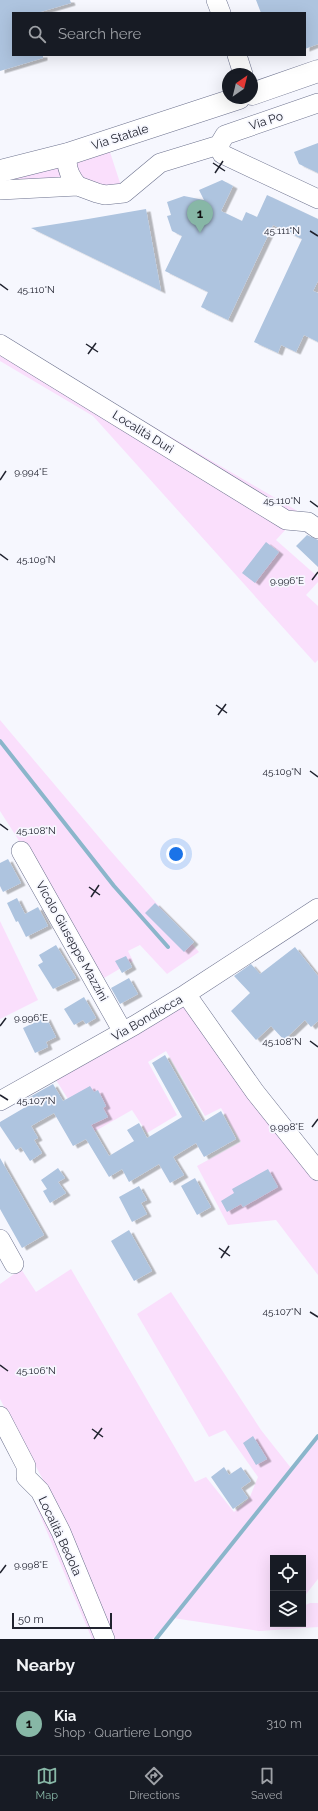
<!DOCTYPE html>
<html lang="en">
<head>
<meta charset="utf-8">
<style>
	:root { --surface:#171b24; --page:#20242c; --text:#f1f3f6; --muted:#9ea1a6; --line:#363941; --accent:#87b7a6 }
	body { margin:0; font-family:Raleway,sans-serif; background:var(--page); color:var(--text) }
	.controls { position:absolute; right:12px; bottom:12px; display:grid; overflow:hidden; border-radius:0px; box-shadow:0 4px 16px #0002 }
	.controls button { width:36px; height:36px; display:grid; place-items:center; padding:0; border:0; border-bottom:1px solid var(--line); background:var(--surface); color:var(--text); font:20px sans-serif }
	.compass { position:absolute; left:222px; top:68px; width:36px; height:36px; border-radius:50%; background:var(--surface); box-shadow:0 4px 16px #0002; rotate:35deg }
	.scale { position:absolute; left:12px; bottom:10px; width:100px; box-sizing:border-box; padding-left:4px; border:2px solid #21232f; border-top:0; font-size:11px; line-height:14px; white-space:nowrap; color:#21232f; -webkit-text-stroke:3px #f6f7fe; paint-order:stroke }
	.you { position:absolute; left:176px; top:854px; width:14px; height:14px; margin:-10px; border:3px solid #fff; border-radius:50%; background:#1a73e8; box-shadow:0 0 0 6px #1a73e833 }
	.badge { display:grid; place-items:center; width:26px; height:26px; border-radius:50%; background:var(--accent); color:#111; font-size:13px; font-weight:700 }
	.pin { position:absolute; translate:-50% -33px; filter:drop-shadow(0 1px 2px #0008) }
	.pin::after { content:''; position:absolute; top:21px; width:14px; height:12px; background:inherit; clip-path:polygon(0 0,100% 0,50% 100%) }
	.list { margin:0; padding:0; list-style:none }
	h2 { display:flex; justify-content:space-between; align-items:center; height:52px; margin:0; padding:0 16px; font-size:17px }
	h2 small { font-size:13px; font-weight:400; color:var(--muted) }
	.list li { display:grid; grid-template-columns:26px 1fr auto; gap:12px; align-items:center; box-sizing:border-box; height:64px; padding:0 16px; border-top:1px solid var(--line) }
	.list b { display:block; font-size:15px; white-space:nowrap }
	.list p { margin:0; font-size:13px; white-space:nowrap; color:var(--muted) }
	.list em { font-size:13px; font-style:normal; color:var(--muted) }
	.icon { flex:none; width:22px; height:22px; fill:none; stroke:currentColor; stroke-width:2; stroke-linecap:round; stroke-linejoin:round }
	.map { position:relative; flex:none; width:318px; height:1639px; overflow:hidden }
	.search { position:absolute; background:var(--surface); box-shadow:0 4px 16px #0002; left:12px; right:12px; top:12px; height:44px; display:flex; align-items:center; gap:10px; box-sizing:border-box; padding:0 14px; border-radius:0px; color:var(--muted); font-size:15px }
	.sheet { height:116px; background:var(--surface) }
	nav { display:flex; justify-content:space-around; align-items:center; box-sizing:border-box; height:56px; border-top:1px solid var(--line); background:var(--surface); font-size:11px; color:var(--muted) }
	nav a { display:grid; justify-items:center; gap:2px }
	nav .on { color:var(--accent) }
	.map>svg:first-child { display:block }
	.green { fill:#fadffc }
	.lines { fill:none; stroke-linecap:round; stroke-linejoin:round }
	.stream { stroke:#8bb6cb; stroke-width:4 }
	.building { fill:#aec4df; filter:url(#shadow) }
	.minor-casing { stroke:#6d728e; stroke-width:20 }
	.major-casing { stroke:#6d728e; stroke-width:23 }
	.minor { stroke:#fff; stroke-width:19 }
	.major { stroke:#fff; stroke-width:22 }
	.ticks { fill:none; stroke:#21232f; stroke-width:1.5 }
	.labels { text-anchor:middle; stroke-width:3.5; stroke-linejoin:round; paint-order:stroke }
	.street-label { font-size:12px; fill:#21232f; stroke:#f6f7fe }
	.ticks-label { font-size:10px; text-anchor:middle; fill:#21232f; stroke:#f6f7fe; stroke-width:3.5; stroke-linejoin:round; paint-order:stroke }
</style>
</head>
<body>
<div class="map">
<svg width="318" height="1639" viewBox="0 0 318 1639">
	<defs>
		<filter id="shadow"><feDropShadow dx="4.5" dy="2.5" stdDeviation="0" flood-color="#0004"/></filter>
	</defs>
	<rect width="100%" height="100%" fill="#f6f7fe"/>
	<path class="green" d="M108,146L123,192L0,179Z
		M0,337L301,513L276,540L318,577V582L306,595L318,606V660L315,663L93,416L0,361Z
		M0,720L109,849L199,952L167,974L140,945L128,951L133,961L99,981L30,858L0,811Z
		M0,921L38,1000L0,1019Z
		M174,991L318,1179V1275L276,1220L228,1225L197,1166L241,1142L221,1108L205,1116L166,1051L148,1062L177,1115L147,1133L132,1110L90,1134L56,1080Z
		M21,1269L36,1292L71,1269L195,1482L206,1477L234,1512L249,1499L258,1477L225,1430L209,1437L137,1314L171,1292L261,1430L291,1468L318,1438V1579L303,1598V1558H273V1624H303V1606L310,1603H318V1627L259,1631L173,1618L152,1639H92L34,1501L50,1493L0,1399V1284Z"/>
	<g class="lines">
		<path class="stream" d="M0,741L114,886L168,947
			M156,1639L318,1436"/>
	</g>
	<path class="building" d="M0,0H70L71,3L37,13H13V55H43V58L0,71Z
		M256,0H318V44L305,49V13H261Z
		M318,143V173L299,164L294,152Z
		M222,180L233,186L221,211L242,221L246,212L257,217L267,195L318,219V281L313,291L318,293V342L304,335L296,352L281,345L278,353L254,342L302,239L273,225L228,320L201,307L208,292L165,271L182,236L172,231L167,216L171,215L167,202L184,196L204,200L199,190Z
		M146,209L161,291L31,228L88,219Z
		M307,535L318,540V567L296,546Z
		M266,542L279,552L255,583L242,573Z
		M8,859L21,883L3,892L0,886V863Z
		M17,898L25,914L38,907L48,926L26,937L18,921L16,922L7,903Z
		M155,903L194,942L184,952L145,913Z
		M56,945L76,978L53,989L38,965L43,962L39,955Z
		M295,947L318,976V1021L311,1027L305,1020L284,1040L271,1026L256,1040L231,1011L250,993L234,976L251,964L260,974Z
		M126,956L132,967L122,973L115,961Z
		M129,978L138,994L120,1004L111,988Z
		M84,997L96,1018L86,1024L83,1020L74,1025L64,1009Z
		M46,1017L56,1037L46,1042L48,1047L35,1053L23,1028Z
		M165,1055L203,1122L221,1111L236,1139L204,1157L196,1143L173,1157L184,1175L170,1183L159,1164L129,1182L122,1169L109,1177L86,1139L73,1146L54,1113L31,1126L38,1138L34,1140L42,1153L30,1161L21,1147L16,1150L0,1126V1122L29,1105L26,1099L53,1084L63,1101L90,1086L94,1092L98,1090L106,1106L103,1108L108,1117L91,1125L109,1156L134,1141L127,1130L139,1123L147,1138L182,1117L152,1063Z
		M0,1158L44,1235L22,1248L0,1209Z
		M58,1168L65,1178L58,1182L66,1193L50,1203L43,1191L47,1189L41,1180Z
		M268,1169L278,1187L243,1207L241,1204L227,1212L221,1201L234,1193L232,1189Z
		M195,1178L211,1207L197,1215L181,1186Z
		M139,1186L147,1200L141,1203L147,1214L132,1222L119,1197Z
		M129,1230L152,1271L134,1281L111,1241Z
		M253,1436L267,1459L256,1465L243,1443Z
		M224,1467L229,1475L241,1467L251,1481L241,1488L248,1498L233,1509L211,1477Z"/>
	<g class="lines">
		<defs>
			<path id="minor" d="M216,0L221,13
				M237,55L243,74
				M219,145L222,154L318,199
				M219,145L225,135L318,103
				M68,154C65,166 69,176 78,186
				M0,190L78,186L97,193L105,195L124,193L160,163L219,145
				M0,344L286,520L308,522L318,529
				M21,851L123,1032
				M186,994L318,908
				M0,1101L135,1025L186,994L255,1092L318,1171
				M0,1239L14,1264
				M0,1416L26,1466V1477L40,1491L61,1532L105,1639"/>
			<path id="major" d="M252,94L318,71
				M0,171L68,154L239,98"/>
		</defs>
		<use href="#minor" class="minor-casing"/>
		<use href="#major" class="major-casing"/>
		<use href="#minor" class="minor"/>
		<use href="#major" class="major"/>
	</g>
	<path class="ticks" d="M213,163L225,171M215,173L223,161M310,231L318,236M0,284L8,290M86,344L98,352M88,354L96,343M0,480L6,471M310,501L318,507M0,554L8,560M312,580L318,572M216,705L227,713M218,715L226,704M310,771L318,777M0,824L8,830M89,887L100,895M91,897L99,885M0,1026L6,1018M310,1041L318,1047M0,1095L8,1100M312,1127L318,1119M219,1248L230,1256M221,1258L229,1246M310,1312L318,1317M0,1365L8,1371M92,1429L103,1437M94,1439L102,1428M0,1573L6,1565"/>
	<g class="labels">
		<g class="street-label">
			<text transform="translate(266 121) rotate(-18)" y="4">Via Po</text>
			<text transform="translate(120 137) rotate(-18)" y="4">Via Statale</text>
			<text transform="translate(143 432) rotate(32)" y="4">Località Duri</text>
			<text transform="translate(72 941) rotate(61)" y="4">Vicolo Giuseppe Mazzini</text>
			<text transform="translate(147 1018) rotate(-30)" y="4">Via Bondiocca</text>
			<text transform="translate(60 1536) rotate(65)" y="4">Località Bedola</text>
		</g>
	</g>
	<g class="ticks-label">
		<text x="282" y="234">45.111°N</text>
		<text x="36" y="293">45.110°N</text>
		<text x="31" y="475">9.994°E</text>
		<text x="282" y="504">45.110°N</text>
		<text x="36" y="563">45.109°N</text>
		<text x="287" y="584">9.996°E</text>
		<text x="282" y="775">45.109°N</text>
		<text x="36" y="834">45.108°N</text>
		<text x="31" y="1021">9.996°E</text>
		<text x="282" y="1045">45.108°N</text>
		<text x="36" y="1104">45.107°N</text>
		<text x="287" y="1130">9.998°E</text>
		<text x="282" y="1315">45.107°N</text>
		<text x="36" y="1374">45.106°N</text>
		<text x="31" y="1568">9.998°E</text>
	</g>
</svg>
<div class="controls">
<button><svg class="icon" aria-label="locate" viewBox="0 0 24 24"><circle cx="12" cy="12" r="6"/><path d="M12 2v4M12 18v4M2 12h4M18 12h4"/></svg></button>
<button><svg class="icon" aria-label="layers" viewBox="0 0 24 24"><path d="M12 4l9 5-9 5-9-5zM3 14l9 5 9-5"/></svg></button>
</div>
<svg class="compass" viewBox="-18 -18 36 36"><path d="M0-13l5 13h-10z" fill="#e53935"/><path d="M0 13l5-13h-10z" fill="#9ea1a6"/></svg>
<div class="scale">50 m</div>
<div class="you"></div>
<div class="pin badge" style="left:200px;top:233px">1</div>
<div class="search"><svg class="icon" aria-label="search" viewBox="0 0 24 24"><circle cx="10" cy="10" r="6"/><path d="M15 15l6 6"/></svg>Search here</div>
</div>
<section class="sheet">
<h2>Nearby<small></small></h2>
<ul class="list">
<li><span class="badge">1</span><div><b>Kia</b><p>Shop · Quartiere Longo</p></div><em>310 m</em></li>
</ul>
</section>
<nav>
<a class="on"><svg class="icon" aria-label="map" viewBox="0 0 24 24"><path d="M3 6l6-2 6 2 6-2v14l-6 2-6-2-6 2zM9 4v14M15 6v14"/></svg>Map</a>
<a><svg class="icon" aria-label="directions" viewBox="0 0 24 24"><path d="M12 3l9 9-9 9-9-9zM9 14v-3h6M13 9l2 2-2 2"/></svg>Directions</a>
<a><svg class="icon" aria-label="saved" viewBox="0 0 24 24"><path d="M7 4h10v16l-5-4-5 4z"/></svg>Saved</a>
</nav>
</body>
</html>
